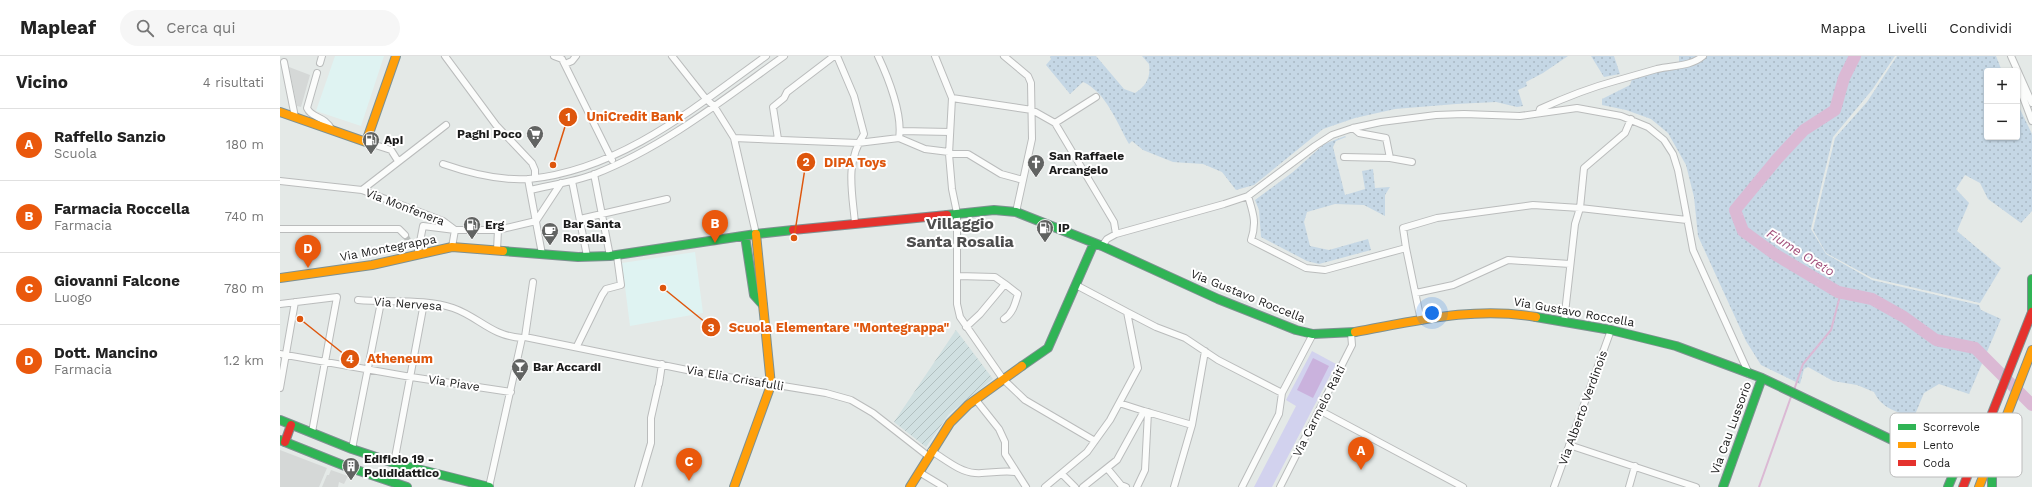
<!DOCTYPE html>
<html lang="it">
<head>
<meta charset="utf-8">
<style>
	:root { --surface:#fff; --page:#f6f6f6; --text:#222; --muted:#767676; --line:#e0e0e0; --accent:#ea580c }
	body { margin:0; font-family:"Work Sans",sans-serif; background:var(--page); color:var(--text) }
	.controls { position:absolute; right:12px; top:12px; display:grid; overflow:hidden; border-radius:4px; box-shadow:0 1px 3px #0004 }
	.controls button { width:36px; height:36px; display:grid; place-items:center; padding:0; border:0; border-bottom:1px solid var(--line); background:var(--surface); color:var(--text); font:20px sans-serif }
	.you { position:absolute; left:1152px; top:257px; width:14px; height:14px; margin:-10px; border:3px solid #fff; border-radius:50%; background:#1a73e8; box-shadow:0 0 0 6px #1a73e833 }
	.badge { display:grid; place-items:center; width:26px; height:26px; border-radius:50%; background:var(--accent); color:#fff; font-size:13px; font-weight:700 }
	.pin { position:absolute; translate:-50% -33px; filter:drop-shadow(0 1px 2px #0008) }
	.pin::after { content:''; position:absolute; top:21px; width:14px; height:12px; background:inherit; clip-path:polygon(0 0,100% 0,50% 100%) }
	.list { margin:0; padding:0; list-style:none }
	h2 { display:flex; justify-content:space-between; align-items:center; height:52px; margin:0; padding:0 16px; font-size:17px }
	h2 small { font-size:13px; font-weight:400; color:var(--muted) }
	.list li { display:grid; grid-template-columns:26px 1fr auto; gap:12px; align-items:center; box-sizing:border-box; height:72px; padding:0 16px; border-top:1px solid var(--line) }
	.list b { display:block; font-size:15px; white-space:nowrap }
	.list p { margin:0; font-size:13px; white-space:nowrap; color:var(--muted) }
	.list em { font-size:13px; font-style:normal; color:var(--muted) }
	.icon { flex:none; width:22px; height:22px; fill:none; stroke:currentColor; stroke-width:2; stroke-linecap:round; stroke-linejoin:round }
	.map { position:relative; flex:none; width:1752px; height:431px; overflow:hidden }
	header { display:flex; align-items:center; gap:24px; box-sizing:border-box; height:56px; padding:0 20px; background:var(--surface); border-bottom:1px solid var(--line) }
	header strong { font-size:19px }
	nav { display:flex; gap:22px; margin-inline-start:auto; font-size:14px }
	.search { width:280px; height:36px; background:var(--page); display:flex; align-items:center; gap:10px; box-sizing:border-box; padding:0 14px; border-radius:22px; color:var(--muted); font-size:15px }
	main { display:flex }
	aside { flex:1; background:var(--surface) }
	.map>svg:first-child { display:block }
	.residential { fill:#d5d8d7 }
	.education { fill:#dff3f2 }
	.farmland { fill:url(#farmland-furrows) }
	.grass { fill:url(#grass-dots) }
	.park { fill:#d2d2ee }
	.pitch { fill:#cab2dd }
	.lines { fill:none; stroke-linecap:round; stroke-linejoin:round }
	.stream { stroke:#dbb9d4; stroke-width:2 }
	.river { stroke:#dbb9d4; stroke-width:12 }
	.street-tunnel { stroke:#bcc0be; stroke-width:6; stroke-dasharray:6 3; stroke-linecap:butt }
	.street-casing { stroke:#babcbc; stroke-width:8 }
	.fast-casing { stroke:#7e9091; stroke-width:10 }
	.slow-casing { stroke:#7e9091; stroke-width:10 }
	.jam-casing { stroke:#7e9091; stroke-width:10 }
	.street { stroke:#fbfcfb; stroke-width:6 }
	.fast { stroke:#30b455; stroke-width:8 }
	.slow { stroke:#ff9f0a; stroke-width:8 }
	.jam { stroke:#e5322d; stroke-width:8 }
	.labels { text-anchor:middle; stroke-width:4; stroke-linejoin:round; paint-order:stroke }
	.poi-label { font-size:12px; font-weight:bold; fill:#1b1b1b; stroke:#fff; text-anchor:start }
	.street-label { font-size:12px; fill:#1b1b1b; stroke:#fff }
	.water-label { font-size:13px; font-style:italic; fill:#a2507b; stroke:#fff }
	.district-label { font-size:16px; font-weight:bold; fill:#4e4e4e; stroke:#fff }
	.key { fill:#fff; stroke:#bbb; stroke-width:1 }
	.key-label { font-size:11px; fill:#1b1b1b }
	.leader { fill:none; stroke:#de560d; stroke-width:1.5 }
	.callout-dot { fill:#de560d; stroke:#fff; stroke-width:1.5 }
	.mark-label { font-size:12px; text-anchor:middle; font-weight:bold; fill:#fff }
	.callout-label { font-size:13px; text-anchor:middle; font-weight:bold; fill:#de560d; stroke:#fff; stroke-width:4; stroke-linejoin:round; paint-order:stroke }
</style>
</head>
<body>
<header>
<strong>Mapleaf</strong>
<div class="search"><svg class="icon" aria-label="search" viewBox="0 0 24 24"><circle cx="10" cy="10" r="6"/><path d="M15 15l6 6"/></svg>Cerca qui</div>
<nav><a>Mappa</a><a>Livelli</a><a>Condividi</a></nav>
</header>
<main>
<aside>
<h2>Vicino<small>4 risultati</small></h2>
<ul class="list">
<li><span class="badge">A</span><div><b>Raffello Sanzio</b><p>Scuola</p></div><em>180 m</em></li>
<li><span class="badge">B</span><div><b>Farmacia Roccella</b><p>Farmacia</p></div><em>740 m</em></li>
<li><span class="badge">C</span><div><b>Giovanni Falcone</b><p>Luogo</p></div><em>780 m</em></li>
<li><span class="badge">D</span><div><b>Dott. Mancino</b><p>Farmacia</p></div><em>1.2 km</em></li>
</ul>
</aside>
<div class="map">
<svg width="1752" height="431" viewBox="0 0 1752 431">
	<defs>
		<pattern id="farmland-furrows" width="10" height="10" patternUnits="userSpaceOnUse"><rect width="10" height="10" fill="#d0e0e1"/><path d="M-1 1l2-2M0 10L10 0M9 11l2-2" fill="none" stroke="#b2c0c0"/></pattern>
		<pattern id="grass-dots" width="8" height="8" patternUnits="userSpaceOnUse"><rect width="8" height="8" fill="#c5d7e5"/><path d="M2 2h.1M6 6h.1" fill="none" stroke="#a9b8c4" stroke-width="1.8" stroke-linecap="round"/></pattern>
	</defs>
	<rect width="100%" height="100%" fill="#e4e9e7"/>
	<path class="residential" d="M9,11L30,19L21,51L17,50Z
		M0,394L47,412L39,431H0Z
		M51,414L68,420L64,428L59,426L58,431H42L47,419H49Z"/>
	<path class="education" d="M55,0H104L81,70L36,55Z
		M415,196L423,257L350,270L342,207Z"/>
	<path class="farmland" d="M676,274L713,323L669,358L646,391L614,366Z"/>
	<path class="grass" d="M770,0H816L844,33L855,37C866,30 871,21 869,8L862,0H1288L1263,17L1246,26L1247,30L1238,34L1243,50L1237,51L1216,46L1176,48L1115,53L1075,62L1043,73L974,129L956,134L942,116L923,108L893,106L863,94L852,85L849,88C837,67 826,36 803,26L790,38L766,9L771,3Z
		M1311,0H1334L1340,18L1324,21Z
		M1399,0H1615L1592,34L1553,81L1531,173L1546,198L1592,224L1699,249L1701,254L1721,263L1689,338L1659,328L1644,337L1634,361C1618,357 1601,352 1594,336L1577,329L1553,325L1528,311L1524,313L1520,328L1481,309L1466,285L1418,180L1414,141L1406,109L1388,77L1371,63L1346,54L1322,49V43L1350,29L1352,23L1399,10Z
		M1617,0H1716L1722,15H1707V81H1737V47L1752,78V155L1741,167L1708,143L1700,127L1685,119L1676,133L1689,147L1677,175L1721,212L1700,247L1592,222L1546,197L1533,174L1555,82L1587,46Z
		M1065,80L1066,81L1056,85L1053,91L1065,139L1085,133L1082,115L1093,113L1095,132L1110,131L1105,139V160L1084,149L1055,148L1027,156L1024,166L1030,190L1049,194L1088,183L1091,194L1039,208L1027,205L981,181L979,154L975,144L1013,116L1044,88Z"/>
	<path class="park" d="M1032,295L1056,308L992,431H974L1016,350L1006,344Z"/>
	<path class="pitch" d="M1033,302L1049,310L1033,342L1017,334Z"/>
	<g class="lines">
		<path class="stream" d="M1514,334L1523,308L1551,274L1561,236
			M1479,431L1512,338"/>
		<path class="river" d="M1575,0L1564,22L1555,54L1524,74L1497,103L1455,154L1463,175L1496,199L1558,236L1592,243L1624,261L1656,284L1695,292L1752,349"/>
		<path class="street-tunnel" d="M125,179L132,190"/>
		<defs>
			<path id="street" d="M165,0L216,69L252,107L255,114V122
				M274,0L282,3L332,104
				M392,0L426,43L434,50L454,82L476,178
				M557,0L574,40L584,78C565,107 572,134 575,167
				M598,0C608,21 623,59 619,82
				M655,0L672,42L669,98L672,133L677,157V248L680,261L723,323L745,344L815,385
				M724,0L748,20L751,27L752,83L736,156
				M1731,0L1752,47
				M4,6L15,61
				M40,7L42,0
				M285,8L292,5L296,0
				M37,17L27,52C32,63 44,59 52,74
				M1737,25L1752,65
				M672,42L752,54L775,67L834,166L836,178L827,183L822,190
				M1259,56L1260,53C1284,42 1309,32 1335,25C1349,21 1363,17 1377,13C1393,9 1410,11 1423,0
				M775,67L816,41
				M1073,72L1079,77L1106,82L1110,102
				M621,75L670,76
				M454,82L578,87L619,82L645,93L669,96
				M498,83L493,51L504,42L507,36L554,0
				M86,86L111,94L118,105
				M669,98H688L721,118L743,124
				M1064,101L1110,102L1132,106
				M163,108C189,117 221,125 249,123C340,114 414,52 486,0
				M314,118L330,200
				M248,123L250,134C271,129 294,126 315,118C384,91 444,43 504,0
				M0,125L82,134L163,165L175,174
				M292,125L307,200
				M82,134L166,69
				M250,134L262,198
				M968,140C973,157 977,166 971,184L1026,212L1045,214L1126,192L1123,172L1157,162L1253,149L1300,152L1407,164
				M300,163L387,143
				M256,165L281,127
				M0,173H119L125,179
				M836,178L944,148L968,140L1035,90L1052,79L1073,72L1101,66L1156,59L1184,58L1240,60L1297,52L1341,60L1368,71L1384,84L1393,98L1398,114L1413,194L1469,318
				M172,191L175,174H218L256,165
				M1126,192L1141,265
				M217,194L218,174
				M138,196L143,170L175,174
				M678,220L715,221L725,228L700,258L686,271
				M1136,237L1173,229L1228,204L1290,208
				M78,244C107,247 145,242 173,252C199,261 211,280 242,282
				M0,248L57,241L32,376
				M847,256L876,271L905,282L938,304L1002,337
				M724,263C733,257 735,248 738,238L725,228
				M1284,266L1295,168L1300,152L1304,112L1345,77L1351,63
				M245,281L417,316L546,337L571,344L593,357L648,400
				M297,290L322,239L326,233L341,229L337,200
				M0,298L131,321L231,336
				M379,328L382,308
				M0,332L15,246
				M696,344L719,373L725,386V398L746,431
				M839,347L864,355
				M1039,354L1183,431
				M1289,389L1416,431
				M72,393L101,246
				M651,395C664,402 679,416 695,417C708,418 721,414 735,416
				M114,407L144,247
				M827,412L841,429L846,431
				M639,416L664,431
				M782,418L795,431
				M209,431L242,282L245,281L253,226
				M358,431L371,387V362L378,331
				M765,431L807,396L830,364L858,312L847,256L796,229
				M803,431L837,404L864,355L912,369
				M857,431L865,414L868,356
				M894,431L912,369L925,295
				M962,431L999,358L1002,337L1033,278
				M1000,431L1072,289L1071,277
				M1274,431L1331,274
				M1349,431L1355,410"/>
			<path id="fast" d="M667,159L714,154L736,156L822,190L938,243L1016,274L1033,278L1075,276
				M465,180L474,239L483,249
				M223,195L298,201L330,200L476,178L513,174
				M1752,223V257
				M1256,261L1331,274L1396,290L1482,322L1675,414L1668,431
				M742,310L768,292L814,187
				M0,364L72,393L114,407L209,431
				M0,384L65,410L127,431
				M1712,402V431
				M1443,431L1482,322"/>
			<path id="slow" d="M0,56L86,86L116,0
				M0,222L92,209L172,191L223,195
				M1075,276C1136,265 1194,250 1256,261
				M454,431L491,329L476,178
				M630,431L670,367L688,349L742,310
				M1699,431L1752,294"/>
			<path id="jam" d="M513,174L667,159
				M5,386L11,369
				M1683,431L1752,256"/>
		</defs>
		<use href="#street" class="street-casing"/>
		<use href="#fast" class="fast-casing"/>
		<use href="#slow" class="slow-casing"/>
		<use href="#jam" class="jam-casing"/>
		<use href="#street" class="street"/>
		<use href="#fast" class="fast"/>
		<use href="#slow" class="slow"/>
		<use href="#jam" class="jam"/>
	</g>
	<defs>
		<symbol id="supermarket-pin" viewBox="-11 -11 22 30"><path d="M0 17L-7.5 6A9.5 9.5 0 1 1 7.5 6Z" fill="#616362" stroke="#fff"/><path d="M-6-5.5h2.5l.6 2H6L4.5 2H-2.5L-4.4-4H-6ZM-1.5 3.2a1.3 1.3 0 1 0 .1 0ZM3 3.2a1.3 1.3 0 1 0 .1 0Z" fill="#fff"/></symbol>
		<symbol id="fuel-pin" viewBox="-11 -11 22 30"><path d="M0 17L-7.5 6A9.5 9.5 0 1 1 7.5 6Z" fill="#616362" stroke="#fff"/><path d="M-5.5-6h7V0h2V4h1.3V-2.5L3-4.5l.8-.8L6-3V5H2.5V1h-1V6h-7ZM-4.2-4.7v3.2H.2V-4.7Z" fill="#fff"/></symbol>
		<symbol id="church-pin" viewBox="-11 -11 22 30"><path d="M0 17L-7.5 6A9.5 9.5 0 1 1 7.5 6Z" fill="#616362" stroke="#fff"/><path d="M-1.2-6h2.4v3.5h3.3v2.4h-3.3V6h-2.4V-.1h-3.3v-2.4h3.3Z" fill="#fff"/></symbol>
		<symbol id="cafe-pin" viewBox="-11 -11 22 30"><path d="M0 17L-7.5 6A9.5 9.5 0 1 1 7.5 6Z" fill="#616362" stroke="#fff"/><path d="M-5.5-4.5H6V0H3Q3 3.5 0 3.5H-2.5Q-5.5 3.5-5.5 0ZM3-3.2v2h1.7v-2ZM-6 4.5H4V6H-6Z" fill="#fff"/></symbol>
		<symbol id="bar-pin" viewBox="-11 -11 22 30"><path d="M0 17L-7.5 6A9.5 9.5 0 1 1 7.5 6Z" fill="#616362" stroke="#fff"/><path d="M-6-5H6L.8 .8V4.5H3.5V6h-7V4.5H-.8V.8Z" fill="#fff"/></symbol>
		<symbol id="building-pin" viewBox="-11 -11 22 30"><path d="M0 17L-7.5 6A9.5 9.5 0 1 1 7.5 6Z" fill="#616362" stroke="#fff"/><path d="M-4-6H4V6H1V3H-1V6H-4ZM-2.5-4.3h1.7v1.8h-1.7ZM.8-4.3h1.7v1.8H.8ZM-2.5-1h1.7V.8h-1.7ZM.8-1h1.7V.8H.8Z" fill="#fff"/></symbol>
	</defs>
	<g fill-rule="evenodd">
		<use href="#supermarket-pin" x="245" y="68" width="20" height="27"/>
		<use href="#fuel-pin" x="81" y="74" width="20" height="27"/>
		<use href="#church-pin" x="746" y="97" width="20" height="27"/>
		<use href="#fuel-pin" x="182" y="159" width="20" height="27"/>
		<use href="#fuel-pin" x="755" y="162" width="20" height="27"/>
		<use href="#cafe-pin" x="260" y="165" width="20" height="27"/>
		<use href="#bar-pin" x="230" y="301" width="20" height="27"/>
		<use href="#building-pin" x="61" y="400" width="20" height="27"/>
	</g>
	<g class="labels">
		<g class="poi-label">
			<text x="242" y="82" text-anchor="end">Paghi Poco</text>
			<text x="104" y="88">Api</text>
			<text x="769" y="104">San Raffaele<tspan x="769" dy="14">Arcangelo</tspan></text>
			<text x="283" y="172">Bar Santa<tspan x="283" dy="14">Rosalia</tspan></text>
			<text x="205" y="173">Erg</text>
			<text x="778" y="176">IP</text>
			<text x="253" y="315">Bar Accardi</text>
			<text x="84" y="407">Edificio 19 -<tspan x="84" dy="14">Polididattico</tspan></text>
		</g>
		<g class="street-label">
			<text transform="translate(125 151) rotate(21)" y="4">Via Monfenera</text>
			<text transform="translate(108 192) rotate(-11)" y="4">Via Montegrappa</text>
			<text transform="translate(968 240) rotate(22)" y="4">Via Gustavo Roccella</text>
			<text transform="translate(128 248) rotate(4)" y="4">Via Nervesa</text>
			<text transform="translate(1294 256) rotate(10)" y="4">Via Gustavo Roccella</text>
			<text transform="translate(455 322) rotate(10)" y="4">Via Elia Crisafulli</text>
			<text transform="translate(174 327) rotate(9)" y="4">Via Piave</text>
			<text transform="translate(1303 352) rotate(-70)" y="4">Via Alberto Verdinois</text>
			<text transform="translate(1039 355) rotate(-63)" y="4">Via Carmelo Raiti</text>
			<text transform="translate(1451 372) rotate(-70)" y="4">Via Cau Lussorio</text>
		</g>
		<g class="water-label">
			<text transform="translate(1521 196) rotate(32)" y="5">Fiume Oreto</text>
		</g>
		<g class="district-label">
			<text x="680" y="173">Villaggio<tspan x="680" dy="18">Santa Rosalia</tspan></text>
		</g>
	</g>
	<rect x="1610" y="357" width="132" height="64" rx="6" class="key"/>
	<rect x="1618" y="368" width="18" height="6" fill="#30b455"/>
	<rect x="1618" y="386" width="18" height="6" fill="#ff9f0a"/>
	<rect x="1618" y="404" width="18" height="6" fill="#e5322d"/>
	<g class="key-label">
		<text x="1643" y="375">Scorrevole</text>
		<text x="1643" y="393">Lento</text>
		<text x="1643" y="411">Coda</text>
	</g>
	<path class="leader" d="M273 109L288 61M514 182L526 106M383 232L431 271M20 263L70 303"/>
	<g class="callout-dot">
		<circle cx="273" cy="109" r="4"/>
		<circle cx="514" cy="182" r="4"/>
		<circle cx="383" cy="232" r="4"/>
		<circle cx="20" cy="263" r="4"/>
		<circle cx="288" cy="61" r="10"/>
		<circle cx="526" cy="106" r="10"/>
		<circle cx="431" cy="271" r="10"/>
		<circle cx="70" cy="303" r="10"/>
	</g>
	<g class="mark-label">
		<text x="288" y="65">1</text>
		<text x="526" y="110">2</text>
		<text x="431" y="276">3</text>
		<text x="70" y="307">4</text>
	</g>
	<g class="callout-label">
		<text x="355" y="65">UniCredit Bank</text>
		<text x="575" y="111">DIPA Toys</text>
		<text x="559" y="276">Scuola Elementare "Montegrappa"</text>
		<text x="120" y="307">Atheneum</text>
	</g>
</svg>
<div class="controls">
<button>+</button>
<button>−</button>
</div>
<div class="you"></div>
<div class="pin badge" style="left:1081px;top:414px">A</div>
<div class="pin badge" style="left:435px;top:187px">B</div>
<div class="pin badge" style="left:409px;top:425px">C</div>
<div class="pin badge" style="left:28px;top:212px">D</div>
</div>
</main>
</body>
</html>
